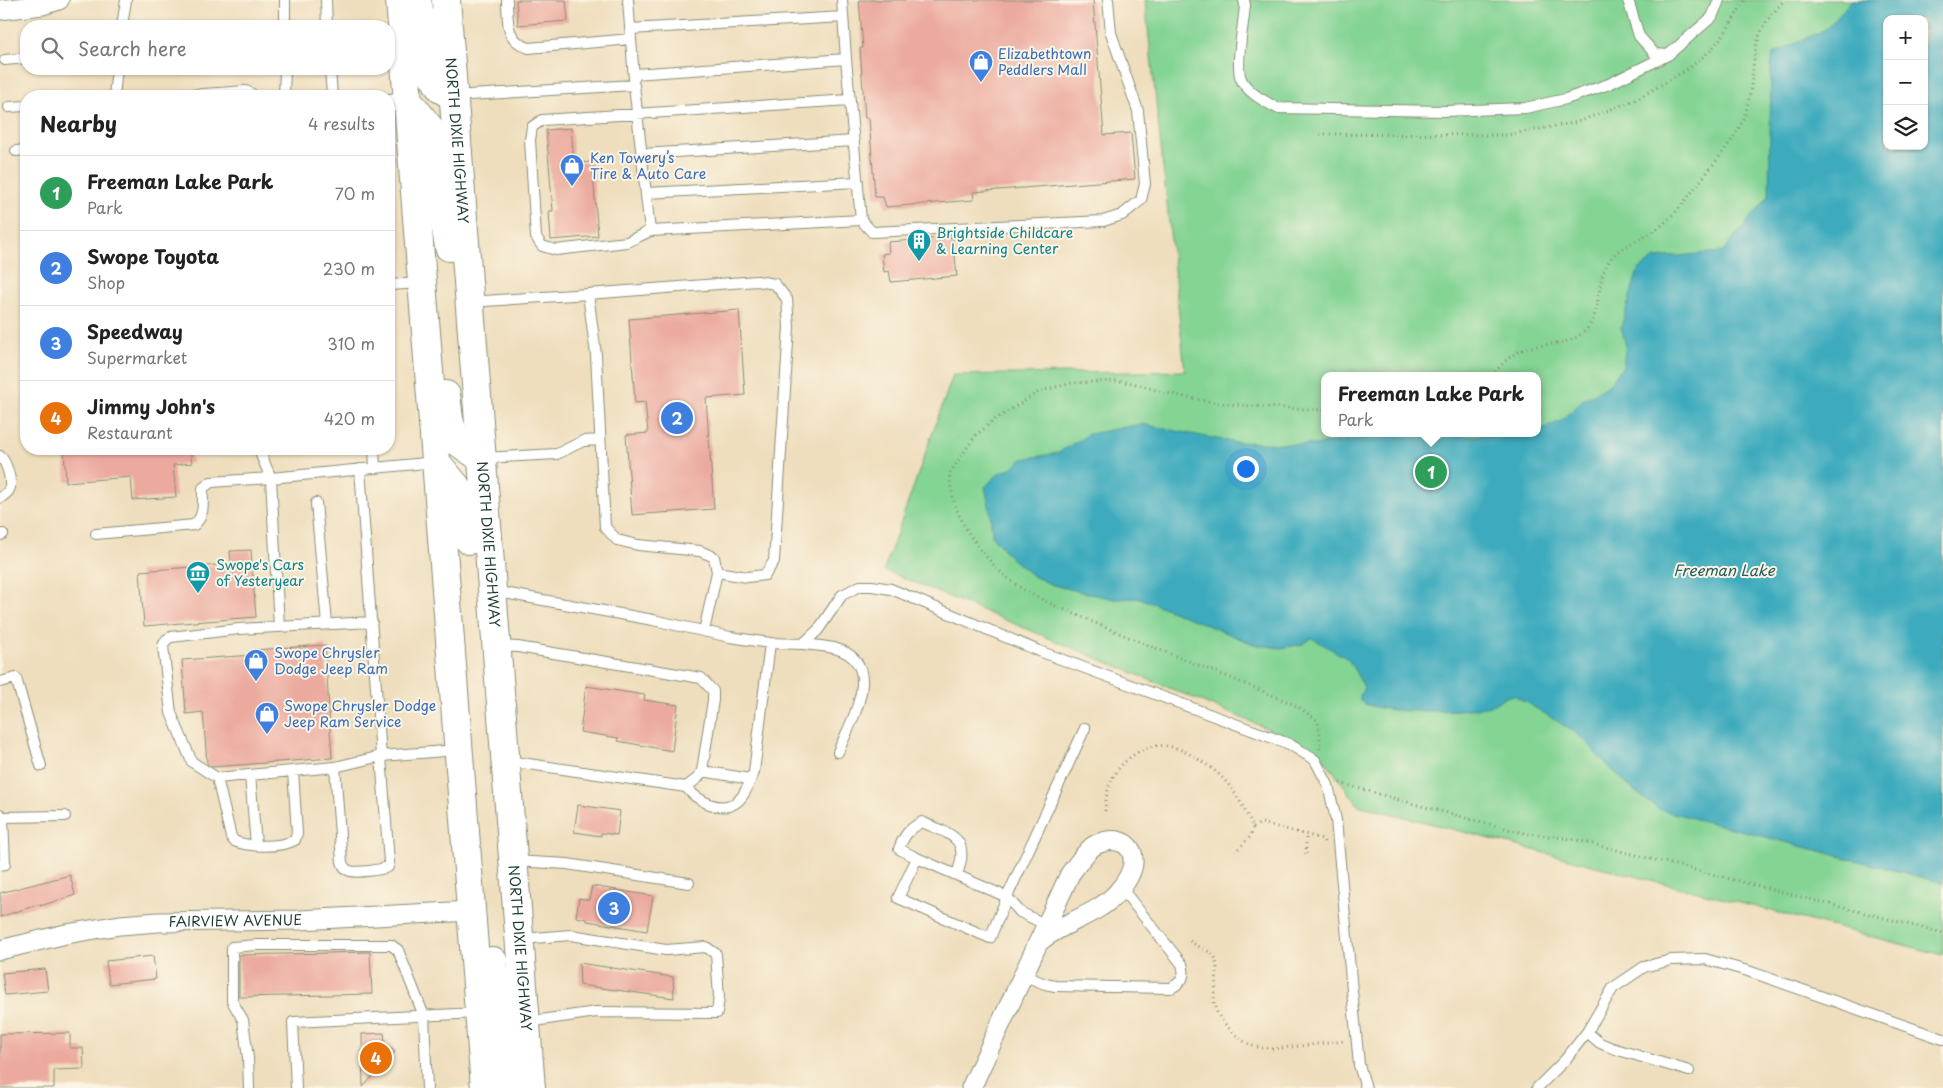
<!DOCTYPE html>
<html lang="en">
<head>
<meta charset="utf-8">
<style>
	:root { --surface:#fff; --page:#f6f6f6; --text:#222; --muted:#767676; --line:#e0e0e0; --accent:#0b8043 }
	body { margin:0; font-family:"Playpen Sans",sans-serif; background:var(--page); color:var(--text) }
	.controls { position:absolute; right:15px; top:15px; display:grid; overflow:hidden; border-radius:10px; box-shadow:0 1px 4px #0004 }
	.controls button { width:45px; height:45px; display:grid; place-items:center; padding:0; border:0; border-bottom:1px solid var(--line); background:var(--surface); color:var(--text); font:25px sans-serif }
	.you { position:absolute; left:1245px; top:468px; width:18px; height:18px; margin:-12px; border:4px solid #fff; border-radius:50%; background:#1a73e8; box-shadow:0 0 0 8px #1a73e833 }
	.badge { display:grid; place-items:center; width:32px; height:32px; border-radius:50%; background:var(--accent); color:#fff; font-size:16px; font-weight:700 }
	.pin { position:absolute; translate:-50% -50%; border:2px solid #fff; box-shadow:0 1px 5px #0006 }
	.popup { position:absolute; left:1321px; top:372px; width:220px; height:65px; box-sizing:border-box; display:grid; place-content:center; border-radius:10px; background:var(--surface); filter:drop-shadow(0 1px 4px #0005); font-size:16px; white-space:nowrap; color:var(--muted) }
	.popup b { font-size:19px; color:var(--text) }
	.popup::after { content:''; position:absolute; left:50%; top:100%; margin-left:-10px; border:10px solid transparent; border-top-color:var(--surface) }
	.list { margin:0; padding:0; list-style:none }
	h2 { display:flex; justify-content:space-between; align-items:center; height:65px; margin:0; padding:0 20px; font-size:21px }
	h2 small { font-size:16px; font-weight:400; color:var(--muted) }
	.list li { display:grid; grid-template-columns:32px 1fr auto; gap:15px; align-items:center; box-sizing:border-box; height:75px; padding:0 20px; border-top:1px solid var(--line) }
	.list b { display:block; font-size:19px; white-space:nowrap }
	.list p { margin:0; font-size:16px; white-space:nowrap; color:var(--muted) }
	.list em { font-size:16px; font-style:normal; color:var(--muted) }
	.icon { flex:none; width:28px; height:28px; fill:none; stroke:currentColor; stroke-width:2; stroke-linecap:round; stroke-linejoin:round }
	.map { position:relative; flex:none; width:1943px; height:1088px; overflow:hidden }
	.search { position:absolute; background:var(--surface); box-shadow:0 1px 4px #0004; left:20px; top:20px; width:375px; height:55px; display:flex; align-items:center; gap:12px; box-sizing:border-box; padding:0 18px; border-radius:20px; color:var(--muted); font-size:19px }
	.panel { position:absolute; background:var(--surface); box-shadow:0 1px 4px #0004; left:20px; top:90px; width:375px; height:365px; border-radius:20px }
	.map>svg:first-child { display:block }
	.green { fill:#84d494; stroke:#528864; fill-rule:evenodd }
	.water { fill:#3eabbd; stroke:#2e7478; fill-rule:evenodd }
	.building { fill:#ecaa9f }
	.lines { fill:none; stroke-linecap:round; stroke-linejoin:round }
	.service-casing { stroke:#878e78; stroke-width:12 }
	.minor-casing { stroke:#878e78; stroke-width:21 }
	.primary-casing { stroke:#878e78; stroke-width:30 }
	.path { stroke:#878e78; stroke-width:3; stroke-dasharray:1 4; stroke-linecap:butt }
	.service { stroke:#fff; stroke-width:10 }
	.minor { stroke:#fff; stroke-width:19 }
	.primary { stroke:#fff; stroke-width:28 }
	.labels { text-anchor:middle; stroke-width:4; stroke-linejoin:round; paint-order:stroke }
	.shop-label { font-size:14px; fill:#366cbe; stroke:#fcf5e5; text-anchor:start }
	.street-label { font-size:14px; fill:#1f3d34; stroke:#fcf5e5 }
	.culture-label { font-size:14px; fill:#0d838f; stroke:#fcf5e5; text-anchor:start }
	.water-label { font-size:15px; font-style:italic; fill:#285e5d; stroke:#fcf5e5 }
</style>
</head>
<body>
<div class="map">
<svg width="1943" height="1088" viewBox="0 0 1943 1088">
	<rect width="100%" height="100%" fill="#fcf5e5"/>
	<filter id="ink" filterUnits="userSpaceOnUse"><feTurbulence type="fractalNoise" baseFrequency=".02" numOctaves="2"/><feDisplacementMap in="SourceGraphic" scale="10" xChannelSelector="R" yChannelSelector="G"/><feConvolveMatrix kernelMatrix="1 2 1 2 8 2 1 2 1" color-interpolation-filters="sRGB"/></filter>
	<filter id="wash" filterUnits="userSpaceOnUse"><feTurbulence type="fractalNoise" baseFrequency=".0096" numOctaves="4" result="noise"/><feDisplacementMap in="SourceGraphic" scale="20" xChannelSelector="R" yChannelSelector="G"/><feGaussianBlur stdDeviation="1.12" result="paint"/><feColorMatrix in="noise" values="0 0 0 0 0 0 0 0 0 0 0 0 0 0 0 0 0 1.4 0 .05"/><feComposite in="paint" operator="in"/></filter>
	<g filter="url(#wash)">
		<rect width="100%" height="100%" fill="#efdebd"/>
		<path class="green" d="M1145,0H1943V955L1358,805L1317,749L884,570L953,375L1185,371ZM1887,19H1924V146H1887ZM1325,376H1537V433H1325Z"/>
		<path class="water" d="M1852,0H1943V883L1658,809L1632,789L1596,754C1590,737 1532,707 1514,695C1503,696 1496,705 1486,707C1460,711 1381,716 1360,701V697L1364,687L1348,659L1312,638L1303,644L1281,648L1256,645L1140,598L1115,599L1090,594L1053,585L1033,576L1010,557L992,536L990,509L985,487L999,473L1010,469L1023,459L1058,453L1089,434L1141,424L1232,442L1314,445L1368,437L1417,433H1449L1466,436L1537,433V431L1561,421L1582,400L1609,385L1623,366L1626,345L1621,327L1638,270L1655,258L1722,252L1769,196L1771,66L1773,54L1826,29ZM1887,19H1924V146H1887Z"/>
		<g id="blocks">
			<path class="building" d="M516,0H566L568,21L518,25Z
				M859,0H1093L1104,135L1131,133L1135,179L973,192L974,200L886,207L883,197H875L869,118H865L860,48H863Z
				M571,128L574,163L592,162L598,236L551,240L549,211H553L546,130Z
				M953,237L957,276L891,282L889,271L884,272L882,254L889,253L888,242Z
				M739,310L745,395L706,398L714,509L632,515L626,435L648,433L645,402L635,403L629,319Z
				M64,449H190L192,463L173,465L176,497L133,500L131,477L66,482Z
				M251,550L256,617L144,626L140,571L231,564L230,551Z
				M325,645L332,758L212,767L207,763L203,712L186,714L182,660L254,655V650Z
				M586,686L645,695L644,700L678,705L672,751L618,741L619,738L580,732Z
				M578,805L620,811L617,835L601,833V836L574,832Z
				M70,875L75,895L40,906V904L0,917V893Z
				M592,886L653,896L647,931L587,921V919L576,917L579,898L589,900Z
				M370,952L372,994L239,997V955Z
				M153,956L156,979L109,984L106,961Z
				M579,963L673,977L674,998L580,985Z
				M45,969L48,991L5,995L2,973Z
				M70,1033V1048H83L84,1069L54,1070V1088H0V1034Z
				M384,1033L385,1043L395,1052L363,1087L362,1034Z"/>
		</g>
	</g>
	<g filter="url(#ink)">
		<use href="#blocks" fill-opacity="0" stroke="#878e78" stroke-width="1"/>
		<g class="lines">
			<defs>
				<path id="service" d="M326,0L327,26
					M507,0C508,22 505,40 529,48L631,39
					M628,0L634,79
					M1244,0L1245,5C1244,22 1235,65 1241,79C1248,93 1264,101 1277,108L1445,111L1525,108L1566,99L1609,84L1668,55
					M1628,0L1639,36L1655,54L1668,55L1712,17L1719,0
					M122,26L126,0
					M285,26V0
					M630,29L843,17
					M5,60L26,58
					M330,69L332,96
					M634,74L846,59
					M114,96L117,69
					M175,96L246,91L252,94V96
					M284,96L285,69
					M453,96L634,85L650,231L861,220L846,59L842,0
					M389,99L405,98
					M9,107L26,106
					M16,151L26,150
					M642,154L854,141
					M646,193L858,182
					M861,220L872,232L1103,221L1122,215L1141,200L1145,184L1138,111L1111,33L1108,0
					M650,231L627,242L556,250L542,246L536,237L530,140L532,127L542,120L850,100
					M389,285L421,283
					M588,294L757,281L775,284L787,299L789,327L774,561L765,575L747,577L717,572
					M470,302L588,294L596,355L605,527L617,540L638,545L700,551L714,557L717,572L704,631
					M261,449V455L271,478L436,462
					M374,449L375,467
					M0,456C6,461 11,477 10,486C10,492 4,495 0,498
					M482,458L557,454L583,441L600,440
					M360,469L381,756L458,750
					M316,503L327,624
					M96,534L194,525C206,514 202,503 203,488L211,482L271,478L279,627
					M0,535L3,534
					M493,591L653,620L730,637L770,643L803,644L818,630L842,595L860,586H872L891,589L1039,651L1289,744L1315,760L1328,785L1336,820L1359,1065L1366,1088
					M803,644C813,645 824,646 834,648C887,662 851,721 838,752
					M498,646L518,647L701,678L713,691V700L702,771L698,778L686,787L508,761
					M0,682L16,678L41,766
					M335,767L342,862C343,866 346,870 350,871C358,873 380,870 388,867L389,862L381,756L335,767L217,778L192,762L171,713L163,646L166,640L171,637L239,629L372,622
					M702,771L750,779
					M250,775L256,845
					M217,778L231,837L234,841C248,847 281,848 295,840L297,833L293,771
					M686,787C697,801 723,815 739,800C746,794 750,781 754,772L770,643
					M0,814L3,817L5,864L0,865
					M3,817L65,816
					M917,858L1007,897L990,938L898,898Z
					M917,858L899,849C904,835 909,829 922,822C951,835 971,837 957,874
					M514,861L567,864L689,883
					M1046,925L1020,912L1007,897L1085,728
					M521,939L571,935L666,950L706,947L716,954L719,997L717,1013L596,1012L527,1022
					M1023,975L1045,984L1055,986L1171,988C1182,982 1186,977 1182,964L1121,888
					M1587,1032L1600,1043L1612,1048L1689,1071
					M249,1088L248,1058L243,1020L232,1001V947L257,945H391L398,950L424,1016L427,1088
					M296,1088L293,1022L478,1013
					M1537,1088L1565,1060L1587,1032L1613,988L1644,967L1671,960L1705,959L1748,971L1943,1039"/>
				<g id="minor">
					<path d="M0,10L43,5L59,0"/>
					<path id="s1" d="M0,950L66,934L120,925L158,922L300,920L471,911"/>
					<path d="M971,1088L1070,874C1077,865 1083,855 1092,847C1108,836 1135,838 1133,863C1132,874 1124,885 1117,893C1096,916 1064,921 1040,941"/>
				</g>
				<g id="primary">
					<path d="M400,0L485,1088"/>
					<path d="M417,0L428,68L441,89L453,96"/>
					<path id="s2" d="M446,0L531,1088"/>
					<path d="M406,98L429,127L449,247"/>
					<path d="M446,395L449,419L455,440L481,458"/>
					<path d="M436,462L456,486L466,505L469,540"/>
					<path d="M493,961L507,1088"/>
				</g>
			</defs>
			<use href="#service" class="service-casing"/>
			<use href="#minor" class="minor-casing"/>
			<use href="#primary" class="primary-casing"/>
			<path class="path" d="M1320,134L1507,135L1578,122L1637,99L1688,69L1711,50L1725,33L1745,0
				M1492,376C1500,366 1509,356 1520,351C1541,341 1567,348 1585,331C1603,312 1595,284 1608,263C1618,246 1637,242 1654,231C1672,219 1685,201 1698,184C1713,164 1739,136 1746,111C1759,64 1744,39 1785,0
				M1320,749V730L1317,720L1297,706C1227,675 1154,649 1084,618C1059,607 1024,594 1004,575C984,557 966,533 956,508C952,497 951,485 949,474L976,435L996,419L1040,391L1072,383L1117,381L1133,383L1166,393L1211,402L1249,406L1325,410
				M1340,783L1425,807L1523,833L1573,839L1943,933
				M1105,811C1106,790 1111,774 1127,760C1152,739 1173,743 1198,759C1209,766 1220,774 1228,784C1238,796 1246,812 1253,827L1250,837L1238,849
				M1253,827L1262,823L1323,839L1324,842
				M1306,854V835
				M1190,941C1197,947 1212,951 1215,958C1220,970 1214,988 1214,1001C1214,1016 1236,1038 1249,1044C1256,1048 1264,1048 1272,1049L1345,1041"/>
			<use href="#service" class="service"/>
			<use href="#minor" class="minor"/>
			<use href="#primary" class="primary"/>
		</g>
	</g>
	<defs>
		<symbol id="shop-pin" viewBox="-11 -11 22 30"><path d="M0 17L-7.5 6A9.5 9.5 0 1 1 7.5 6Z" fill="#3f7fe0" stroke="#fcf5e5"/><path d="M-5-2.5h2.3a2.7 3.5 0 0 1 5.4 0H5L5.5 6h-11ZM-1.5-2.5h3a1.5 2.3 0 0 0-3 0Z" fill="#fff"/></symbol>
		<symbol id="building-pin" viewBox="-11 -11 22 30"><path d="M0 17L-7.5 6A9.5 9.5 0 1 1 7.5 6Z" fill="#0f9aa8" stroke="#fcf5e5"/><path d="M-4-6H4V6H1V3H-1V6H-4ZM-2.5-4.3h1.7v1.8h-1.7ZM.8-4.3h1.7v1.8H.8ZM-2.5-1h1.7V.8h-1.7ZM.8-1h1.7V.8H.8Z" fill="#fff"/></symbol>
		<symbol id="museum-pin" viewBox="-11 -11 22 30"><path d="M0 17L-7.5 6A9.5 9.5 0 1 1 7.5 6Z" fill="#0f9aa8" stroke="#fcf5e5"/><path d="M0-6L6-3V-2H-6V-3ZM-5-1h2V3h-2ZM-1-1h2V3h-2ZM3-1h2V3H3ZM-6 4H6V6H-6Z" fill="#fff"/></symbol>
	</defs>
	<g fill-rule="evenodd">
		<use href="#shop-pin" x="967" y="48" width="28" height="38"/>
		<use href="#shop-pin" x="558" y="152" width="28" height="38"/>
		<use href="#building-pin" x="905" y="227" width="28" height="38"/>
		<use href="#museum-pin" x="184" y="559" width="28" height="38"/>
		<use href="#shop-pin" x="242" y="647" width="28" height="38"/>
		<use href="#shop-pin" x="253" y="700" width="28" height="38"/>
	</g>
	<g class="labels">
		<g class="shop-label">
			<text x="998" y="59">Elizabethtown<tspan x="998" dy="16">Peddlers Mall</tspan></text>
			<text x="590" y="163">Ken Towery’s<tspan x="590" dy="16">Tire &amp; Auto Care</tspan></text>
			<text x="274" y="658">Swope Chrysler<tspan x="274" dy="16">Dodge Jeep Ram</tspan></text>
			<text x="284" y="711">Swope Chrysler Dodge<tspan x="284" dy="16">Jeep Ram Service</tspan></text>
		</g>
		<g class="street-label">
			<text dy="5" stroke="none"><textPath href="#s2" startOffset="141">NORTH DIXIE HIGHWAY</textPath></text>
			<text dy="5" stroke="none"><textPath href="#s2" startOffset="546">NORTH DIXIE HIGHWAY</textPath></text>
			<text dy="5" stroke="none"><textPath href="#s1" startOffset="238">FAIRVIEW AVENUE</textPath></text>
			<text dy="5" stroke="none"><textPath href="#s2" startOffset="951">NORTH DIXIE HIGHWAY</textPath></text>
		</g>
		<g class="culture-label">
			<text x="936" y="238">Brightside Childcare<tspan x="936" dy="16">&amp; Learning Center</tspan></text>
			<text x="216" y="570">Swope's Cars<tspan x="216" dy="16">of Yesteryear</tspan></text>
		</g>
		<g class="water-label">
			<text x="1724" y="576">Freeman Lake</text>
		</g>
	</g>
</svg>
<div class="controls">
<button>+</button>
<button>−</button>
<button><svg class="icon" aria-label="layers" viewBox="0 0 24 24"><path d="M12 4l9 5-9 5-9-5zM3 14l9 5 9-5"/></svg></button>
</div>
<div class="you"></div>
<div class="pin badge" style="left:1431px;top:472px;background:#2e9e5b">1</div>
<div class="popup"><b>Freeman Lake Park</b>Park</div>
<div class="pin badge" style="left:677px;top:418px;background:#3f7fe0">2</div>
<div class="pin badge" style="left:614px;top:908px;background:#3f7fe0">3</div>
<div class="pin badge" style="left:376px;top:1058px;background:#e8710a">4</div>
<div class="search"><svg class="icon" aria-label="search" viewBox="0 0 24 24"><circle cx="10" cy="10" r="6"/><path d="M15 15l6 6"/></svg>Search here</div>
<section class="panel">
<h2>Nearby<small>4 results</small></h2>
<ul class="list">
<li><span class="badge" style="background:#2e9e5b">1</span><div><b>Freeman Lake Park</b><p>Park</p></div><em>70 m</em></li>
<li><span class="badge" style="background:#3f7fe0">2</span><div><b>Swope Toyota</b><p>Shop</p></div><em>230 m</em></li>
<li><span class="badge" style="background:#3f7fe0">3</span><div><b>Speedway</b><p>Supermarket</p></div><em>310 m</em></li>
<li><span class="badge" style="background:#e8710a">4</span><div><b>Jimmy John's</b><p>Restaurant</p></div><em>420 m</em></li>
</ul>
</section>
</div>
</body>
</html>
